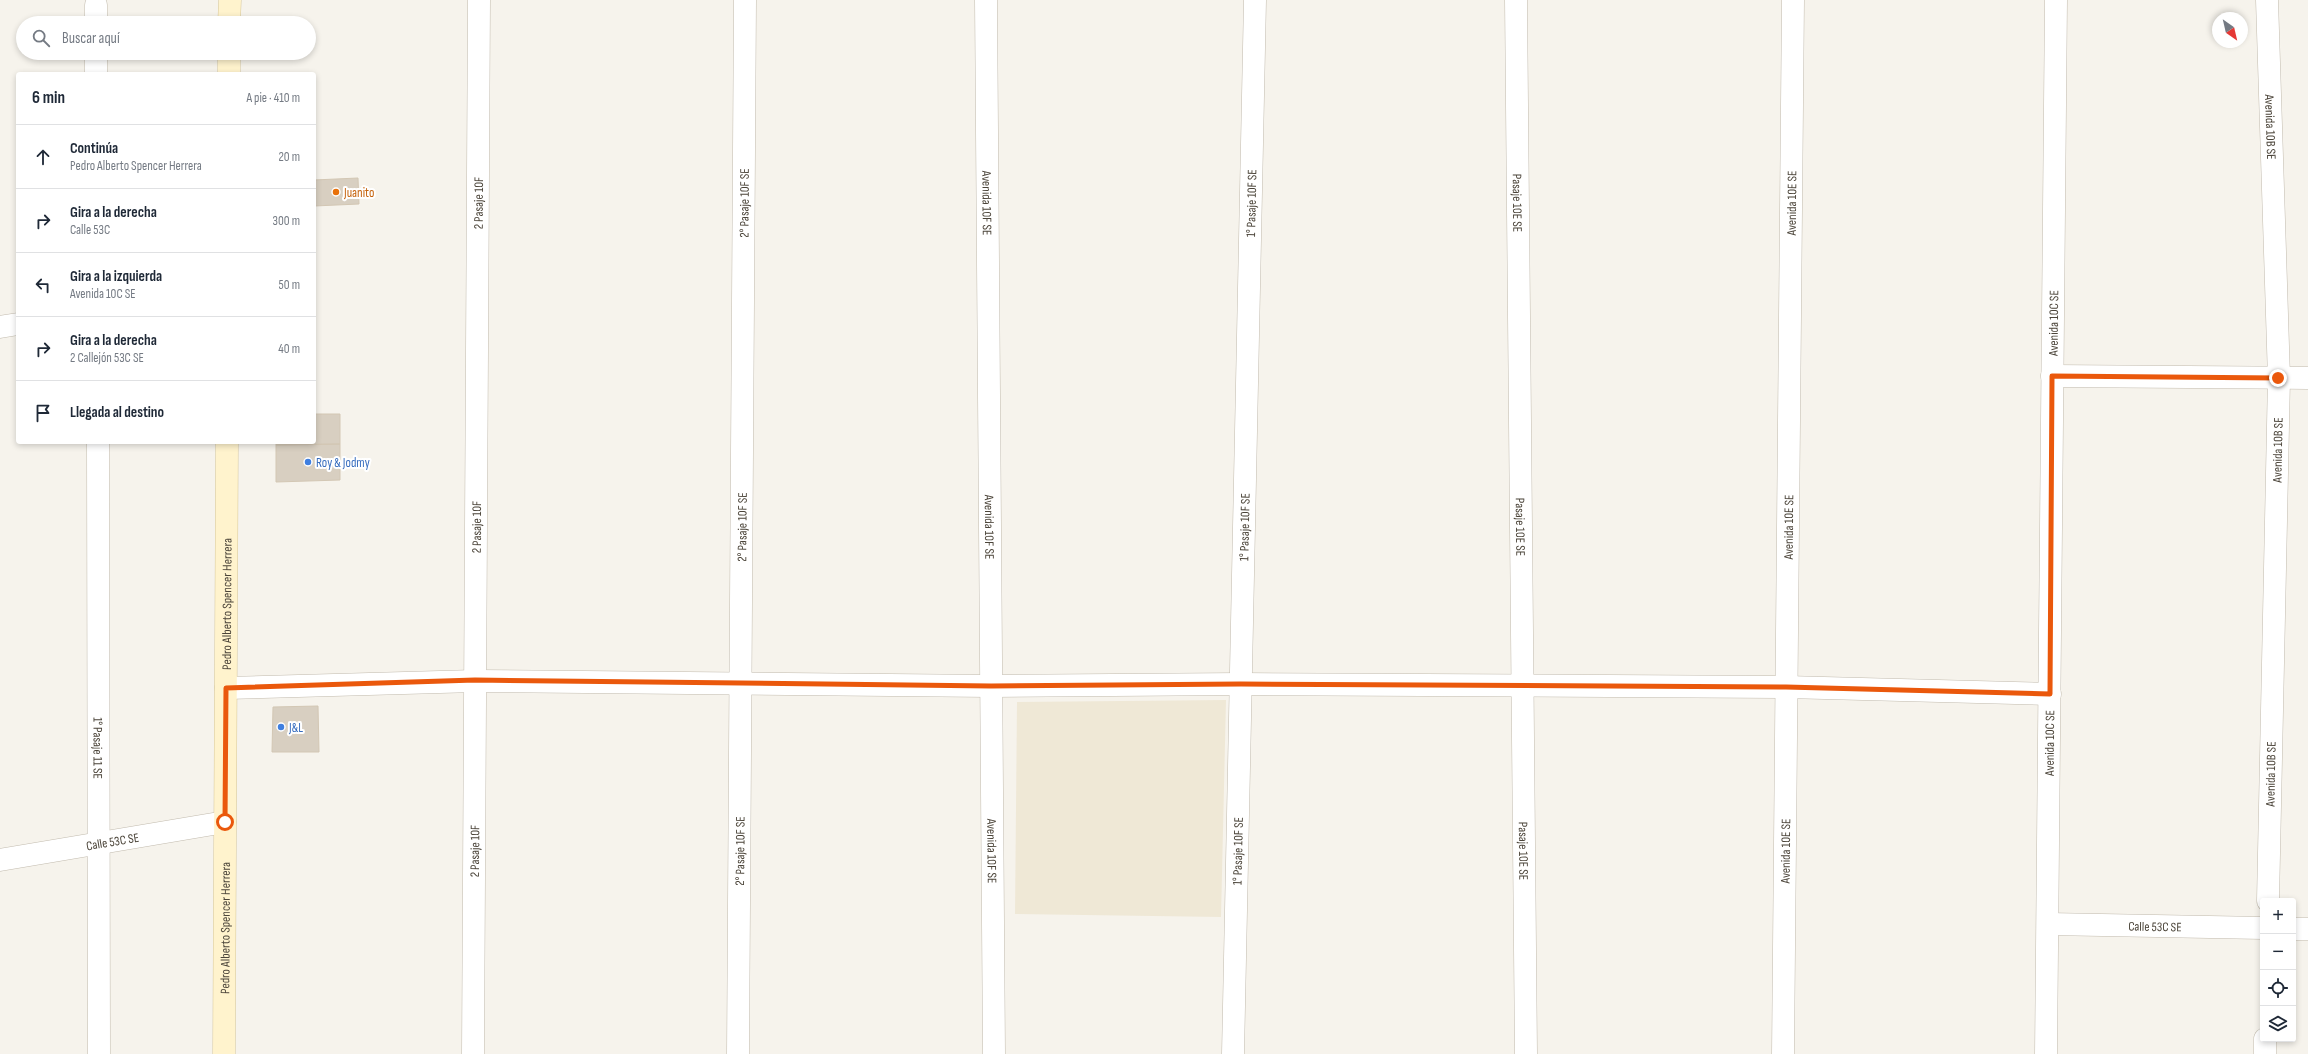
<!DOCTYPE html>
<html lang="es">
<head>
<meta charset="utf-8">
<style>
	:root { --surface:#fff; --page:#f2f2f3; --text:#1f2937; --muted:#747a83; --line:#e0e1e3 }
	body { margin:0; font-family:"Sofia Sans Condensed",sans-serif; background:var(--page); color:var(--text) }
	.controls { position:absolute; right:12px; bottom:12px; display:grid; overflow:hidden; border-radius:4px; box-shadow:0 2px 6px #0003 }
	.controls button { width:36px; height:36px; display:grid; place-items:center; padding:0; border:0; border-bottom:1px solid var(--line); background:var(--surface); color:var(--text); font:20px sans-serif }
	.compass { position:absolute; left:2212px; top:12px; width:36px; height:36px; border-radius:50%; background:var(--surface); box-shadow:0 2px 6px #0003; rotate:146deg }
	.stop { position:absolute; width:12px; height:12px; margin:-9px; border:3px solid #ea580c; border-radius:50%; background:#fff }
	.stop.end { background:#ea580c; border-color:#fff; box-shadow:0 1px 4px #0008 }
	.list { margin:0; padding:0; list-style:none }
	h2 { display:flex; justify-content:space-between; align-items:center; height:52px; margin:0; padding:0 16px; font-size:17px }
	h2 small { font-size:13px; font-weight:400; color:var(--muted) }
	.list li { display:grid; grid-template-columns:26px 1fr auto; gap:12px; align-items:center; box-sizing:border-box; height:64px; padding:0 16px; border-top:1px solid var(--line) }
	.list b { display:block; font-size:15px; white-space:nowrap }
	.list p { margin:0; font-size:13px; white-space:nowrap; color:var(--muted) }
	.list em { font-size:13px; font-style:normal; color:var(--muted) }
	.icon { flex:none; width:22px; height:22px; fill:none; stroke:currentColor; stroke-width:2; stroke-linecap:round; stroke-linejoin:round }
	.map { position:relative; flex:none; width:2308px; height:1054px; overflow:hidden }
	.search { position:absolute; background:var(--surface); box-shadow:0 2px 6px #0003; left:16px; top:16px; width:300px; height:44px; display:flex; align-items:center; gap:10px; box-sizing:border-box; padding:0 14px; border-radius:22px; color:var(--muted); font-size:15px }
	.panel { position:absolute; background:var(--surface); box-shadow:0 2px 6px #0003; left:16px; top:72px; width:300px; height:372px; border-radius:4px }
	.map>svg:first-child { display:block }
	.education { fill:#efe8d6 }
	.building { fill:#d8cfc1; stroke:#d3c7b4 }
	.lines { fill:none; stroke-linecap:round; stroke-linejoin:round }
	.street-casing { stroke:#c2bbae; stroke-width:23 }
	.secondary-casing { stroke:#d6c79b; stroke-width:23 }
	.street { stroke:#fff; stroke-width:22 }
	.secondary { stroke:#fff3cd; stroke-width:22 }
	.route { stroke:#ea580c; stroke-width:5 }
	.food-dot { fill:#e8710a; stroke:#fff; stroke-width:1.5 }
	.shop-dot { fill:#3f7fe0; stroke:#fff; stroke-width:1.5 }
	.labels { text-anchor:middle; stroke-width:4; stroke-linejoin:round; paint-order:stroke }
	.street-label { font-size:13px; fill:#4b4439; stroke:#fff }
	.food-label { font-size:13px; fill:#c56008; stroke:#fff; text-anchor:start }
	.shop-label { font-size:13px; fill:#366cbe; stroke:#fff; text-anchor:start }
</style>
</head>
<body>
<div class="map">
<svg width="2308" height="1054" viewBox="0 0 2308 1054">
	<rect width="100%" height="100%" fill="#f6f3ec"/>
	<path class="education" d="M1226,700L1221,917L1015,914L1017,702Z"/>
	<path class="building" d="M358,178L359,204L314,206V180Z
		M314,414H340V444L276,445V442H314Z
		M340,444V480L276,482V445Z
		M318,706L319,752H272L273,707Z"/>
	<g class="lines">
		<defs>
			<g id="street">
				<path id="s1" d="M986,0L994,1054"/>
				<path id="s2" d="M1516,0L1526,1054"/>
				<path id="s3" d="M2267,0L2279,378L2268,901"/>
				<path d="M96,5V23"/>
				<path d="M96,53V74"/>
				<path d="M0,327L18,324"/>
				<path d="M2052,376L2308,378"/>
				<path id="s4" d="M98,442L99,1054"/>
				<path d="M226,688L475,681L991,686L1241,684L1786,687L2050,694"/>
				<path id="s5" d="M0,860L225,822"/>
				<path id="s6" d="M2048,924L2263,928"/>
				<path d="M2293,929H2308"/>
				<path id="s7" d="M473,1054L479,0"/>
				<path id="s8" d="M738,1054L745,0"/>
				<path id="s9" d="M1233,1054L1255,0"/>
				<path id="s10" d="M1783,1054L1793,0"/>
				<path id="s11" d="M2046,1054L2056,0"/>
				<path d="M2265,1054V1039"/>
			</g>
			<g id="secondary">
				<path d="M229,23L230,0"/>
				<path d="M229,74V53"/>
				<path id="s12" d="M224,1054L227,442"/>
			</g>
		</defs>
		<use href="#street" class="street-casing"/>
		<use href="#secondary" class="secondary-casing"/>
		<use href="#street" class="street"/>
		<use href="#secondary" class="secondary"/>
	</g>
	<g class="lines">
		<path class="route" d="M225,822L226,688L475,680L991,686L1241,684L1786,687L2050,694L2052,376L2278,378"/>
	</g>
	<circle class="food-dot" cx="336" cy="192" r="4"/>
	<g class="shop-dot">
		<circle cx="308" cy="462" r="4"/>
		<circle cx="281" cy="727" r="4"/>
	</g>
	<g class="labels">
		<g class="street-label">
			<text dy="5" stroke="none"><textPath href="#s3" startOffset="127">Avenida 10B SE</textPath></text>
			<text dy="5" stroke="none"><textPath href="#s7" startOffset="851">2 Pasaje 10F</textPath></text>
			<text dy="5" stroke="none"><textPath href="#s8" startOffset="851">2° Pasaje 10F SE</textPath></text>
			<text dy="5" stroke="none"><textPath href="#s1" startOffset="203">Avenida 10F SE</textPath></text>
			<text dy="5" stroke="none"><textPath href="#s9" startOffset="851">1° Pasaje 10F SE</textPath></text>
			<text dy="5" stroke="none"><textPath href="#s2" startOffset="203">Pasaje 10E SE</textPath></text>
			<text dy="5" stroke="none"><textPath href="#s10" startOffset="851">Avenida 10E SE</textPath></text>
			<text dy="5" stroke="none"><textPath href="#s11" startOffset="731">Avenida 10C SE</textPath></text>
			<text transform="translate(2277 450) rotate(-89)" y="5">Avenida 10B SE</text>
			<text dy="5" stroke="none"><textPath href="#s7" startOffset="527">2 Pasaje 10F</textPath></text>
			<text dy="5" stroke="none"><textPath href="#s8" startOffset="527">2° Pasaje 10F SE</textPath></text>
			<text dy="5" stroke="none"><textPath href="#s1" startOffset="527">Avenida 10F SE</textPath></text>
			<text dy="5" stroke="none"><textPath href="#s9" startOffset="527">1° Pasaje 10F SE</textPath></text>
			<text dy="5" stroke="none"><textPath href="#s2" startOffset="527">Pasaje 10E SE</textPath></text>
			<text dy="5" stroke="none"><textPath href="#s10" startOffset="527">Avenida 10E SE</textPath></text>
			<text dy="5" stroke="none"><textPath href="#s12" startOffset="450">Pedro Alberto Spencer Herrera</textPath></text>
			<text dy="5" stroke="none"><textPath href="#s11" startOffset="311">Avenida 10C SE</textPath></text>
			<text dy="5" stroke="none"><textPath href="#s4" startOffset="306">1° Pasaje 11 SE</textPath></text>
			<text transform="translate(2270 774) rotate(-89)" y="5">Avenida 10B SE</text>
			<text dy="5" stroke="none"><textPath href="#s5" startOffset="114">Calle 53C SE</textPath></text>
			<text dy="5" stroke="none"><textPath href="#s7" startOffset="203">2 Pasaje 10F</textPath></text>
			<text dy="5" stroke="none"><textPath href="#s8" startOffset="203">2° Pasaje 10F SE</textPath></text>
			<text dy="5" stroke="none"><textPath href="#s1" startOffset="851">Avenida 10F SE</textPath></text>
			<text dy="5" stroke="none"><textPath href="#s9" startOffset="203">1° Pasaje 10F SE</textPath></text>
			<text dy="5" stroke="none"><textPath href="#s2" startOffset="851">Pasaje 10E SE</textPath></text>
			<text dy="5" stroke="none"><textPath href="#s10" startOffset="203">Avenida 10E SE</textPath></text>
			<text dy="5" stroke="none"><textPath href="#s6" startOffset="107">Calle 53C SE</textPath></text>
			<text dy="5" stroke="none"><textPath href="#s12" startOffset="126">Pedro Alberto Spencer Herrera</textPath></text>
		</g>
		<g class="food-label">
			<text x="344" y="197">Juanito</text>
		</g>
		<g class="shop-label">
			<text x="316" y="467">Roy &amp; Jodmy</text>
			<text x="289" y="732">J&amp;L</text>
		</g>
	</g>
</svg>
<div class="controls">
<button>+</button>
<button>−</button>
<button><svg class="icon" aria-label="locate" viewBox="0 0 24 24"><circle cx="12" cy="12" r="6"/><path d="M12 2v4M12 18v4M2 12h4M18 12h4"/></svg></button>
<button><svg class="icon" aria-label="layers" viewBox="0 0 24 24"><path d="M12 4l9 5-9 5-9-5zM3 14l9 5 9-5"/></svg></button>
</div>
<svg class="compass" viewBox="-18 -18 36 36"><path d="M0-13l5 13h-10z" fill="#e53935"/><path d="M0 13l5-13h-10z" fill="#747a83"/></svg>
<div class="stop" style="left:225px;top:822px"></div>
<div class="stop end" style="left:2278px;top:378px"></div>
<div class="search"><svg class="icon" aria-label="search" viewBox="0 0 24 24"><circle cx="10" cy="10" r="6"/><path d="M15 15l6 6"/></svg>Buscar aquí</div>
<section class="panel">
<h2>6 min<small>A pie · 410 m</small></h2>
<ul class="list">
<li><svg class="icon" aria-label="ahead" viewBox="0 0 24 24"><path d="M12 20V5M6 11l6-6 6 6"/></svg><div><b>Continúa</b><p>Pedro Alberto Spencer Herrera</p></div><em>20 m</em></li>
<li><svg class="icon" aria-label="right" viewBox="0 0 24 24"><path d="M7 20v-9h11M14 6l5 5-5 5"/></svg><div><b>Gira a la derecha</b><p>Calle 53C</p></div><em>300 m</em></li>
<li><svg class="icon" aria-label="left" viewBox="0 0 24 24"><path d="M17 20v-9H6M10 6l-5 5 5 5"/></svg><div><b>Gira a la izquierda</b><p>Avenida 10C SE</p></div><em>50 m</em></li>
<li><svg class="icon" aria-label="right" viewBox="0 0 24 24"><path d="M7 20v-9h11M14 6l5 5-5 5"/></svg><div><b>Gira a la derecha</b><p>2 Callejón 53C SE</p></div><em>40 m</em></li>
<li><svg class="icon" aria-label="arrive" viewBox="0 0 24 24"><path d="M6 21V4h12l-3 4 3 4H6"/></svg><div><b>Llegada al destino</b></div></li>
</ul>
</section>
</div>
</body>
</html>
